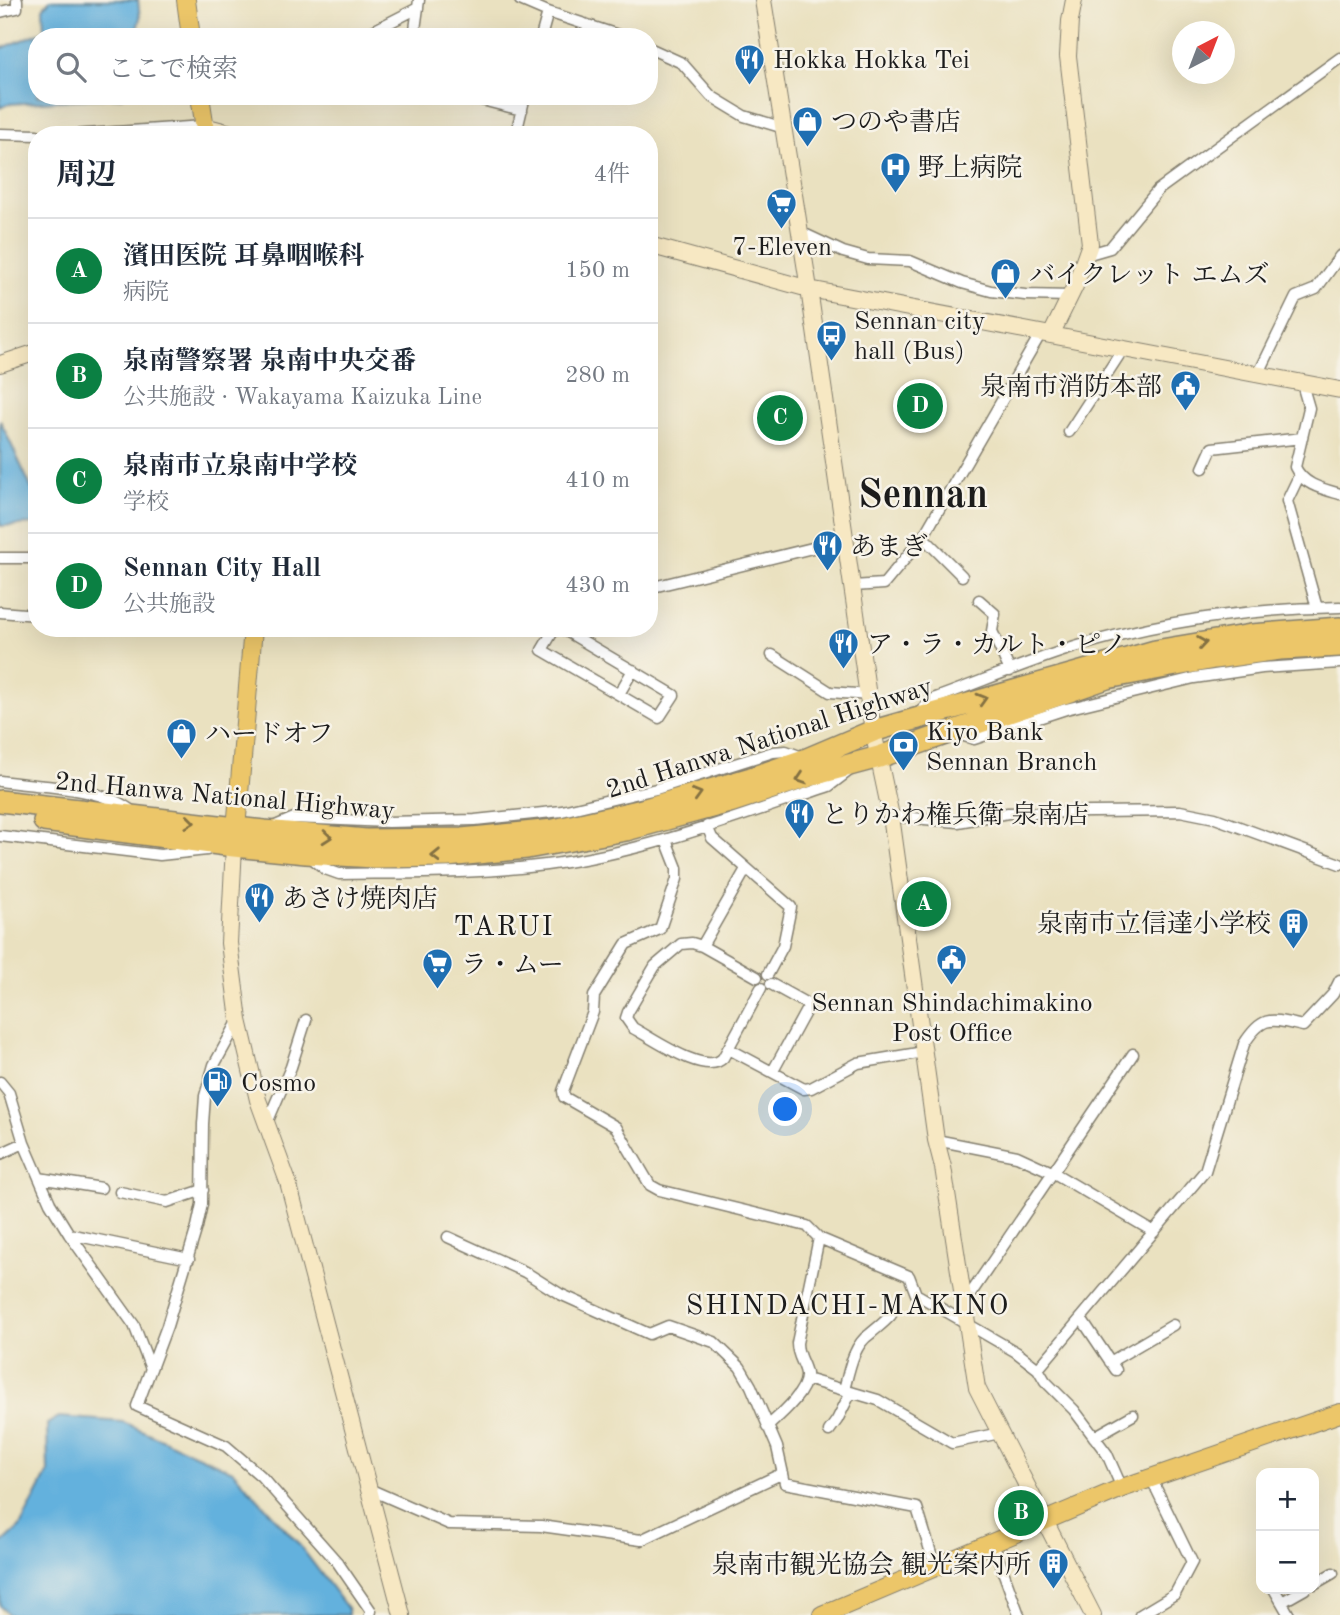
<!DOCTYPE html>
<html lang="ja">
<head>
<meta charset="utf-8">
<style>
	:root { --surface:#fff; --page:#f2f2f3; --text:#1f2937; --muted:#747a83; --line:#e0e1e3; --accent:#0b8043 }
	body { margin:0; font-family:"Old Standard TT","Noto Serif JP",serif; background:var(--page); color:var(--text) }
	.controls { position:absolute; right:21px; bottom:21px; display:grid; overflow:hidden; border-radius:14px; box-shadow:0 7px 28px #0002 }
	.controls button { width:63px; height:63px; display:grid; place-items:center; padding:0; border:0; border-bottom:2px solid var(--line); background:var(--surface); color:var(--text); font:35px sans-serif }
	.compass { position:absolute; left:1172px; top:21px; width:63px; height:63px; border-radius:50%; background:var(--surface); box-shadow:0 7px 28px #0002; rotate:42deg }
	.you { position:absolute; left:786px; top:1110px; width:24px; height:24px; margin:-18px; border:5px solid #fff; border-radius:50%; background:#1a73e8; box-shadow:0 0 0 10px #1a73e833 }
	.badge { display:grid; place-items:center; width:46px; height:46px; border-radius:50%; background:var(--accent); color:#fff; font-size:23px; font-weight:700 }
	.pin { position:absolute; translate:-50% -50%; border:4px solid #fff; box-shadow:0 2px 7px #0006 }
	.list { margin:0; padding:0; list-style:none }
	h2 { display:flex; justify-content:space-between; align-items:center; height:91px; margin:0; padding:0 28px; font-size:30px }
	h2 small { font-size:23px; font-weight:400; color:var(--muted) }
	.list li { display:grid; grid-template-columns:46px 1fr auto; gap:21px; align-items:center; box-sizing:border-box; height:105px; padding:0 28px; border-top:2px solid var(--line) }
	.list b { display:block; font-size:26px; white-space:nowrap }
	.list p { margin:0; font-size:23px; white-space:nowrap; color:var(--muted) }
	.list em { font-size:23px; font-style:normal; color:var(--muted) }
	.icon { flex:none; width:38px; height:38px; fill:none; stroke:currentColor; stroke-width:2; stroke-linecap:round; stroke-linejoin:round }
	.map { position:relative; flex:none; width:1340px; height:1615px; overflow:hidden }
	.search { position:absolute; background:var(--surface); box-shadow:0 7px 28px #0002; left:28px; top:28px; width:630px; height:77px; display:flex; align-items:center; gap:18px; box-sizing:border-box; padding:0 24px; border-radius:28px; color:var(--muted); font-size:26px }
	.panel { position:absolute; background:var(--surface); box-shadow:0 7px 28px #0002; left:28px; top:126px; width:630px; height:511px; border-radius:28px }
	.map>svg:first-child { display:block }
	.water { fill:#64b1dd; stroke:#40667c; stroke-width:2 }
	.lines { fill:none; stroke-linecap:round; stroke-linejoin:round }
	.street-casing { stroke:#837e6e; stroke-width:13 }
	.secondary-casing { stroke:#837e6e; stroke-width:18 }
	.primary-casing { stroke:#837e6e; stroke-width:20 }
	.highway-casing { stroke:#837e6e; stroke-width:24 }
	.street { stroke:#fff; stroke-width:10 }
	.secondary { stroke:#f7e8c3; stroke-width:16 }
	.primary { stroke:#ecc669; stroke-width:18 }
	.highway { stroke:#ecc669; stroke-width:21 }
	.oneway { stroke:#847142 }
	.labels { text-anchor:middle; stroke-width:5; stroke-linejoin:round; paint-order:stroke }
	.poi-label { font-size:26px; fill:#1c1c1c; stroke:#f7f3e8; text-anchor:start }
	.street-label { font-size:26px; fill:#1c1c1c; stroke:#f7f3e8 }
	.neighbourhood-label { font-size:28px; letter-spacing:2px; fill:#1c1c1c; stroke:#f7f3e8 }
	.town-label { font-size:40px; font-weight:bold; fill:#1c1c1c; stroke:#f7f3e8 }
</style>
</head>
<body>
<div class="map">
<svg width="1340" height="1615" viewBox="0 0 1340 1615">
	<rect width="100%" height="100%" fill="#f7f3e8"/>
	<filter id="ink" filterUnits="userSpaceOnUse"><feTurbulence type="fractalNoise" baseFrequency=".0143" numOctaves="2"/><feDisplacementMap in="SourceGraphic" scale="14" xChannelSelector="R" yChannelSelector="G"/><feConvolveMatrix kernelMatrix="1 2 1 2 8 2 1 2 1" color-interpolation-filters="sRGB"/></filter>
	<filter id="wash" filterUnits="userSpaceOnUse"><feTurbulence type="fractalNoise" baseFrequency=".00686" numOctaves="4" result="noise"/><feDisplacementMap in="SourceGraphic" scale="28" xChannelSelector="R" yChannelSelector="G"/><feGaussianBlur stdDeviation="1.57" result="paint"/><feColorMatrix in="noise" values="0 0 0 0 0 0 0 0 0 0 0 0 0 0 0 0 0 1.4 0 .05"/><feComposite in="paint" operator="in"/></filter>
	<g filter="url(#wash)">
		<rect width="100%" height="100%" fill="#eae1c0"/>
		<path class="water" d="M50,0H138L140,18L135,37H37V96L123,97L8,104L0,108V49L44,31L43,8Z
			M0,420L37,500V524L0,526Z
			M59,1417L123,1422L233,1471L297,1542L348,1609V1615H9L0,1606V1545L20,1527L48,1472L47,1424Z"/>
	</g>
	<g filter="url(#ink)">
		<g class="lines">
			<defs>
				<path id="street" d="M520,0L548,12L624,37
					M0,12L17,8V0
					M374,37L373,31L418,8
					M414,37L419,0
					M541,37L548,12
					M649,48L682,63L711,96L744,116L784,128
					M466,96L522,110
					M518,125L525,96
					M0,134L37,135
					M71,135L204,126
					M798,231L843,252L868,259L910,261L962,283L991,291L1025,295L1071,296
					M1086,255L1110,248L1158,190L1340,58
					M1258,375L1296,297L1316,289L1340,256
					M1302,384L1309,408L1295,467C1303,485 1323,489 1340,494
					M1069,432L1123,349
					M1203,468L1212,448L1302,438
					M1299,476L1287,501L1317,608
					M923,537L962,576
					M0,558H37
					M853,586L884,584L923,537L1041,333
					M649,588L845,540
					M979,600L995,614L992,631L1010,671
					M0,612L37,615
					M231,628L253,632
					M555,628L542,650L659,718L674,695L561,628
					M772,655L830,692L869,695
					M619,694L633,670
					M919,713L933,699C980,682 1027,662 1075,647C1160,621 1251,609 1340,607
					M954,733L974,739L1066,709L1194,678L1262,668L1340,663
					M0,781C40,787 102,786 133,812
					M891,816L958,822L1008,813L1180,811L1215,818L1340,864
					M707,826L712,838L791,907L783,946L768,974
					M273,827L294,818L388,822L475,820L562,811L656,789L773,752L786,751L805,758
					M0,836L160,855L207,850
					M666,840L677,868V879L660,929L626,944L594,996L593,1012L563,1091L564,1097L616,1127L650,1185L659,1190L807,1226L819,1238L797,1343C797,1357 805,1364 806,1374C808,1392 779,1416 767,1427
					M308,855L325,869L339,874C408,873 477,874 546,865C643,853 737,817 829,786L850,770
					M702,946L746,869
					M757,977L702,946L692,943L681,944L655,966L628,1012L626,1018L633,1028C652,1038 706,1077 723,1058L761,988
					M771,984L809,1005L773,1071
					M239,1020L214,1065L205,1096L203,1124L202,1204L197,1227L167,1326L137,1406L226,1446L261,1476L338,1563L371,1611L370,1615
					M729,1049L804,1089L811,1088L858,1063L924,1052
					M0,1082L9,1093L24,1143L50,1203L69,1234L134,1325L151,1369
					M267,1123L291,1067L306,1020
					M936,1140L1017,1156L1054,1173L1154,1232
					M0,1154L24,1143
					M39,1178L101,1188
					M120,1192L167,1202L203,1190
					M69,1234L189,1259
					M448,1237L525,1272L560,1294L649,1334L668,1326L714,1342L740,1367L751,1386L777,1447L785,1483L917,1508L935,1566
					M819,1238L909,1276L916,1294L1016,1352L1038,1369L1045,1381L1074,1410L1107,1454L1122,1488
					M963,1305L1133,1054
					M1081,1318L1116,1370
					M1110,1362L1173,1325
					M1038,1369L1205,1171L1244,1044C1263,1014 1271,1019 1303,1026L1333,994L1340,980
					M806,1379L878,1400L952,1443L1000,1433
					M844,1390C849,1371 853,1345 870,1334C878,1327 884,1323 891,1315
					M829,1431L837,1420L851,1392
					M1094,1437L1133,1415
					M369,1489L449,1524L541,1526L641,1540L783,1473
					M992,1541L1019,1615
					M1314,1584L1333,1573
					M1274,1589L1289,1615
					M1282,1602L1305,1589
					M1140,1615L1175,1594L1192,1562L1151,1478"/>
				<path id="secondary" d="M763,0L809,289L873,731L891,816L936,1140L943,1167L977,1388L1093,1615
					M204,126L238,135
					M649,245L809,289L1340,390
					M1051,335L1075,286L1090,244L1068,56L1070,21L1074,0
					M0,364L37,352
					M234,846L229,943L239,1020L258,1100L288,1182L402,1615"/>
				<path id="primary" d="M186,0L191,37
					M200,96L206,135
					M235,841L253,628
					M822,1615L1122,1488L1340,1413"/>
				<path id="highway" d="M0,801L264,831L366,840L462,839L554,830L638,811L751,778L807,759L873,731L1155,651L1251,635L1340,628
					M44,821L234,846L306,853L374,857L447,856L527,848L626,830L733,801L812,775L879,757L1107,678L1214,658L1280,649L1340,646"/>
			</defs>
			<use href="#street" class="street-casing"/>
			<use href="#secondary" class="secondary-casing"/>
			<use href="#primary" class="primary-casing"/>
			<use href="#highway" class="highway-casing"/>
			<use href="#street" class="street"/>
			<use href="#secondary" class="secondary"/>
			<use href="#primary" class="primary"/>
			<use href="#highway" class="highway"/>
		</g>
		<defs><path id="oneway-chevron" d="M-2-3.5L2.5 0L-2 3.5" fill="none" stroke-width="1.6" stroke-linecap="round" stroke-linejoin="round" transform="scale(1.75)"/></defs>
		<g class="oneway">
			<use href="#oneway-chevron" transform="translate(1202 643) rotate(-9)"/>
			<use href="#oneway-chevron" transform="translate(982 699) rotate(-16)"/>
			<use href="#oneway-chevron" transform="translate(801 779) rotate(162)"/>
			<use href="#oneway-chevron" transform="translate(697 794) rotate(-16)"/>
			<use href="#oneway-chevron" transform="translate(190 822) rotate(7)"/>
			<use href="#oneway-chevron" transform="translate(327 837) rotate(5)"/>
			<use href="#oneway-chevron" transform="translate(436 856) rotate(179)"/>
		</g>
	</g>
	<defs>
		<symbol id="restaurant-pin" viewBox="-11 -11 22 30"><path d="M0 17L-7.5 6A9.5 9.5 0 1 1 7.5 6Z" fill="#1f6fb2" stroke="#f7f3e8"/><path d="M-5-6h1v4h1v-4h1v4h1v-4h1v5L-1.5 .5V6h-2V.5L-5-1ZM5-6V6H3V1.5H1.5Q1.5-4 5-6Z" fill="#fff"/></symbol>
		<symbol id="shop-pin" viewBox="-11 -11 22 30"><path d="M0 17L-7.5 6A9.5 9.5 0 1 1 7.5 6Z" fill="#1f6fb2" stroke="#f7f3e8"/><path d="M-5-2.5h2.3a2.7 3.5 0 0 1 5.4 0H5L5.5 6h-11ZM-1.5-2.5h3a1.5 2.3 0 0 0-3 0Z" fill="#fff"/></symbol>
		<symbol id="hospital-pin" viewBox="-11 -11 22 30"><path d="M0 17L-7.5 6A9.5 9.5 0 1 1 7.5 6Z" fill="#1f6fb2" stroke="#f7f3e8"/><path d="M-5-5h3v3.5h4V-5h3V5h-3V1.5h-4V5h-3Z" fill="#fff"/></symbol>
		<symbol id="supermarket-pin" viewBox="-11 -11 22 30"><path d="M0 17L-7.5 6A9.5 9.5 0 1 1 7.5 6Z" fill="#1f6fb2" stroke="#f7f3e8"/><path d="M-6-5.5h2.5l.6 2H6L4.5 2H-2.5L-4.4-4H-6ZM-1.5 3.2a1.3 1.3 0 1 0 .1 0ZM3 3.2a1.3 1.3 0 1 0 .1 0Z" fill="#fff"/></symbol>
		<symbol id="bus-pin" viewBox="-11 -11 22 30"><path d="M0 17L-7.5 6A9.5 9.5 0 1 1 7.5 6Z" fill="#1f6fb2" stroke="#f7f3e8"/><path d="M-5-6H5V4H4V6H2V4H-2V6H-4V4H-5ZM-3.5-4V0h7V-4ZM-3.5 1.2v1.5H-2V1.2ZM2 1.2v1.5H3.5V1.2Z" fill="#fff"/></symbol>
		<symbol id="civic-pin" viewBox="-11 -11 22 30"><path d="M0 17L-7.5 6A9.5 9.5 0 1 1 7.5 6Z" fill="#1f6fb2" stroke="#f7f3e8"/><path d="M-.6-6.5H3V-4.5H.6V-3L4-1V1h2V6H-6V1h2V-1L-.6-3ZM-1.2 2.5V6h2.4V2.5Z" fill="#fff"/></symbol>
		<symbol id="bank-pin" viewBox="-11 -11 22 30"><path d="M0 17L-7.5 6A9.5 9.5 0 1 1 7.5 6Z" fill="#1f6fb2" stroke="#f7f3e8"/><path d="M-6-4H6V4H-6ZM0-2.3a2.3 2.3 0 1 0 0 4.6a2.3 2.3 0 1 0 0-4.6Z" fill="#fff"/></symbol>
		<symbol id="building-pin" viewBox="-11 -11 22 30"><path d="M0 17L-7.5 6A9.5 9.5 0 1 1 7.5 6Z" fill="#1f6fb2" stroke="#f7f3e8"/><path d="M-4-6H4V6H1V3H-1V6H-4ZM-2.5-4.3h1.7v1.8h-1.7ZM.8-4.3h1.7v1.8H.8ZM-2.5-1h1.7V.8h-1.7ZM.8-1h1.7V.8H.8Z" fill="#fff"/></symbol>
		<symbol id="fuel-pin" viewBox="-11 -11 22 30"><path d="M0 17L-7.5 6A9.5 9.5 0 1 1 7.5 6Z" fill="#1f6fb2" stroke="#f7f3e8"/><path d="M-5.5-6h7V0h2V4h1.3V-2.5L3-4.5l.8-.8L6-3V5H2.5V1h-1V6h-7ZM-4.2-4.7v3.2H.2V-4.7Z" fill="#fff"/></symbol>
	</defs>
	<g fill-rule="evenodd">
		<use href="#restaurant-pin" x="732" y="42" width="35" height="47"/>
		<use href="#shop-pin" x="790" y="104" width="35" height="47"/>
		<use href="#hospital-pin" x="878" y="150" width="35" height="47"/>
		<use href="#supermarket-pin" x="764" y="186" width="35" height="47"/>
		<use href="#shop-pin" x="988" y="256" width="35" height="47"/>
		<use href="#bus-pin" x="814" y="318" width="35" height="47"/>
		<use href="#civic-pin" x="1168" y="368" width="35" height="47"/>
		<use href="#restaurant-pin" x="810" y="528" width="35" height="47"/>
		<use href="#restaurant-pin" x="826" y="626" width="35" height="47"/>
		<use href="#shop-pin" x="164" y="716" width="35" height="47"/>
		<use href="#bank-pin" x="886" y="728" width="35" height="47"/>
		<use href="#restaurant-pin" x="782" y="796" width="35" height="47"/>
		<use href="#restaurant-pin" x="242" y="880" width="35" height="47"/>
		<use href="#building-pin" x="1276" y="906" width="35" height="47"/>
		<use href="#civic-pin" x="934" y="942" width="35" height="47"/>
		<use href="#supermarket-pin" x="420" y="946" width="35" height="47"/>
		<use href="#fuel-pin" x="200" y="1064" width="35" height="47"/>
		<use href="#building-pin" x="1036" y="1546" width="35" height="47"/>
	</g>
	<g class="labels">
		<g class="poi-label">
			<text x="773" y="68">Hokka Hokka Tei</text>
			<text x="831" y="130">つのや書店</text>
			<text x="918" y="176">野上病院</text>
			<text x="782" y="255" text-anchor="middle">7-Eleven</text>
			<text x="1029" y="283">バイクレット エムズ</text>
			<text x="854" y="329">Sennan city<tspan x="854" dy="30">hall (Bus)</tspan></text>
			<text x="1162" y="395" text-anchor="end">泉南市消防本部</text>
			<text x="850" y="555">あまぎ</text>
			<text x="867" y="653">ア・ラ・カルト・ピノ</text>
			<text x="926" y="740">Kiyo Bank<tspan x="926" dy="30">Sennan Branch</tspan></text>
			<text x="205" y="742">ハードオフ</text>
			<text x="822" y="823">とりかわ権兵衛 泉南店</text>
			<text x="282" y="907">あさけ焼肉店</text>
			<text x="1271" y="932" text-anchor="end">泉南市立信達小学校</text>
			<text x="461" y="973">ラ・ムー</text>
			<text x="952" y="1011" text-anchor="middle">Sennan Shindachimakino<tspan x="952" dy="30">Post Office</tspan></text>
			<text x="241" y="1091">Cosmo</text>
			<text x="1031" y="1573" text-anchor="end">泉南市観光協会 観光案内所</text>
		</g>
		<g class="street-label">
			<text transform="translate(769 737) rotate(-18)" y="9">2nd Hanwa National Highway</text>
			<text transform="translate(225 795) rotate(5)" y="9">2nd Hanwa National Highway</text>
		</g>
		<g class="neighbourhood-label">
			<text x="504" y="935">TARUI</text>
			<text x="848" y="1314">SHINDACHI-MAKINO</text>
		</g>
		<g class="town-label">
			<text x="923" y="507">Sennan</text>
		</g>
	</g>
</svg>
<div class="controls">
<button>+</button>
<button>−</button>
</div>
<svg class="compass" viewBox="-18 -18 36 36"><path d="M0-13l5 13h-10z" fill="#e53935"/><path d="M0 13l5-13h-10z" fill="#747a83"/></svg>
<div class="you"></div>
<div class="pin badge" style="left:924px;top:904px">A</div>
<div class="pin badge" style="left:1021px;top:1513px">B</div>
<div class="pin badge" style="left:780px;top:418px">C</div>
<div class="pin badge" style="left:920px;top:406px">D</div>
<div class="search"><svg class="icon" aria-label="search" viewBox="0 0 24 24"><circle cx="10" cy="10" r="6"/><path d="M15 15l6 6"/></svg>ここで検索</div>
<section class="panel">
<h2>周辺<small>4件</small></h2>
<ul class="list">
<li><span class="badge">A</span><div><b>濱田医院 耳鼻咽喉科</b><p>病院</p></div><em>150 m</em></li>
<li><span class="badge">B</span><div><b>泉南警察署 泉南中央交番</b><p>公共施設 · Wakayama Kaizuka Line</p></div><em>280 m</em></li>
<li><span class="badge">C</span><div><b>泉南市立泉南中学校</b><p>学校</p></div><em>410 m</em></li>
<li><span class="badge">D</span><div><b>Sennan City Hall</b><p>公共施設</p></div><em>430 m</em></li>
</ul>
</section>
</div>
</body>
</html>
